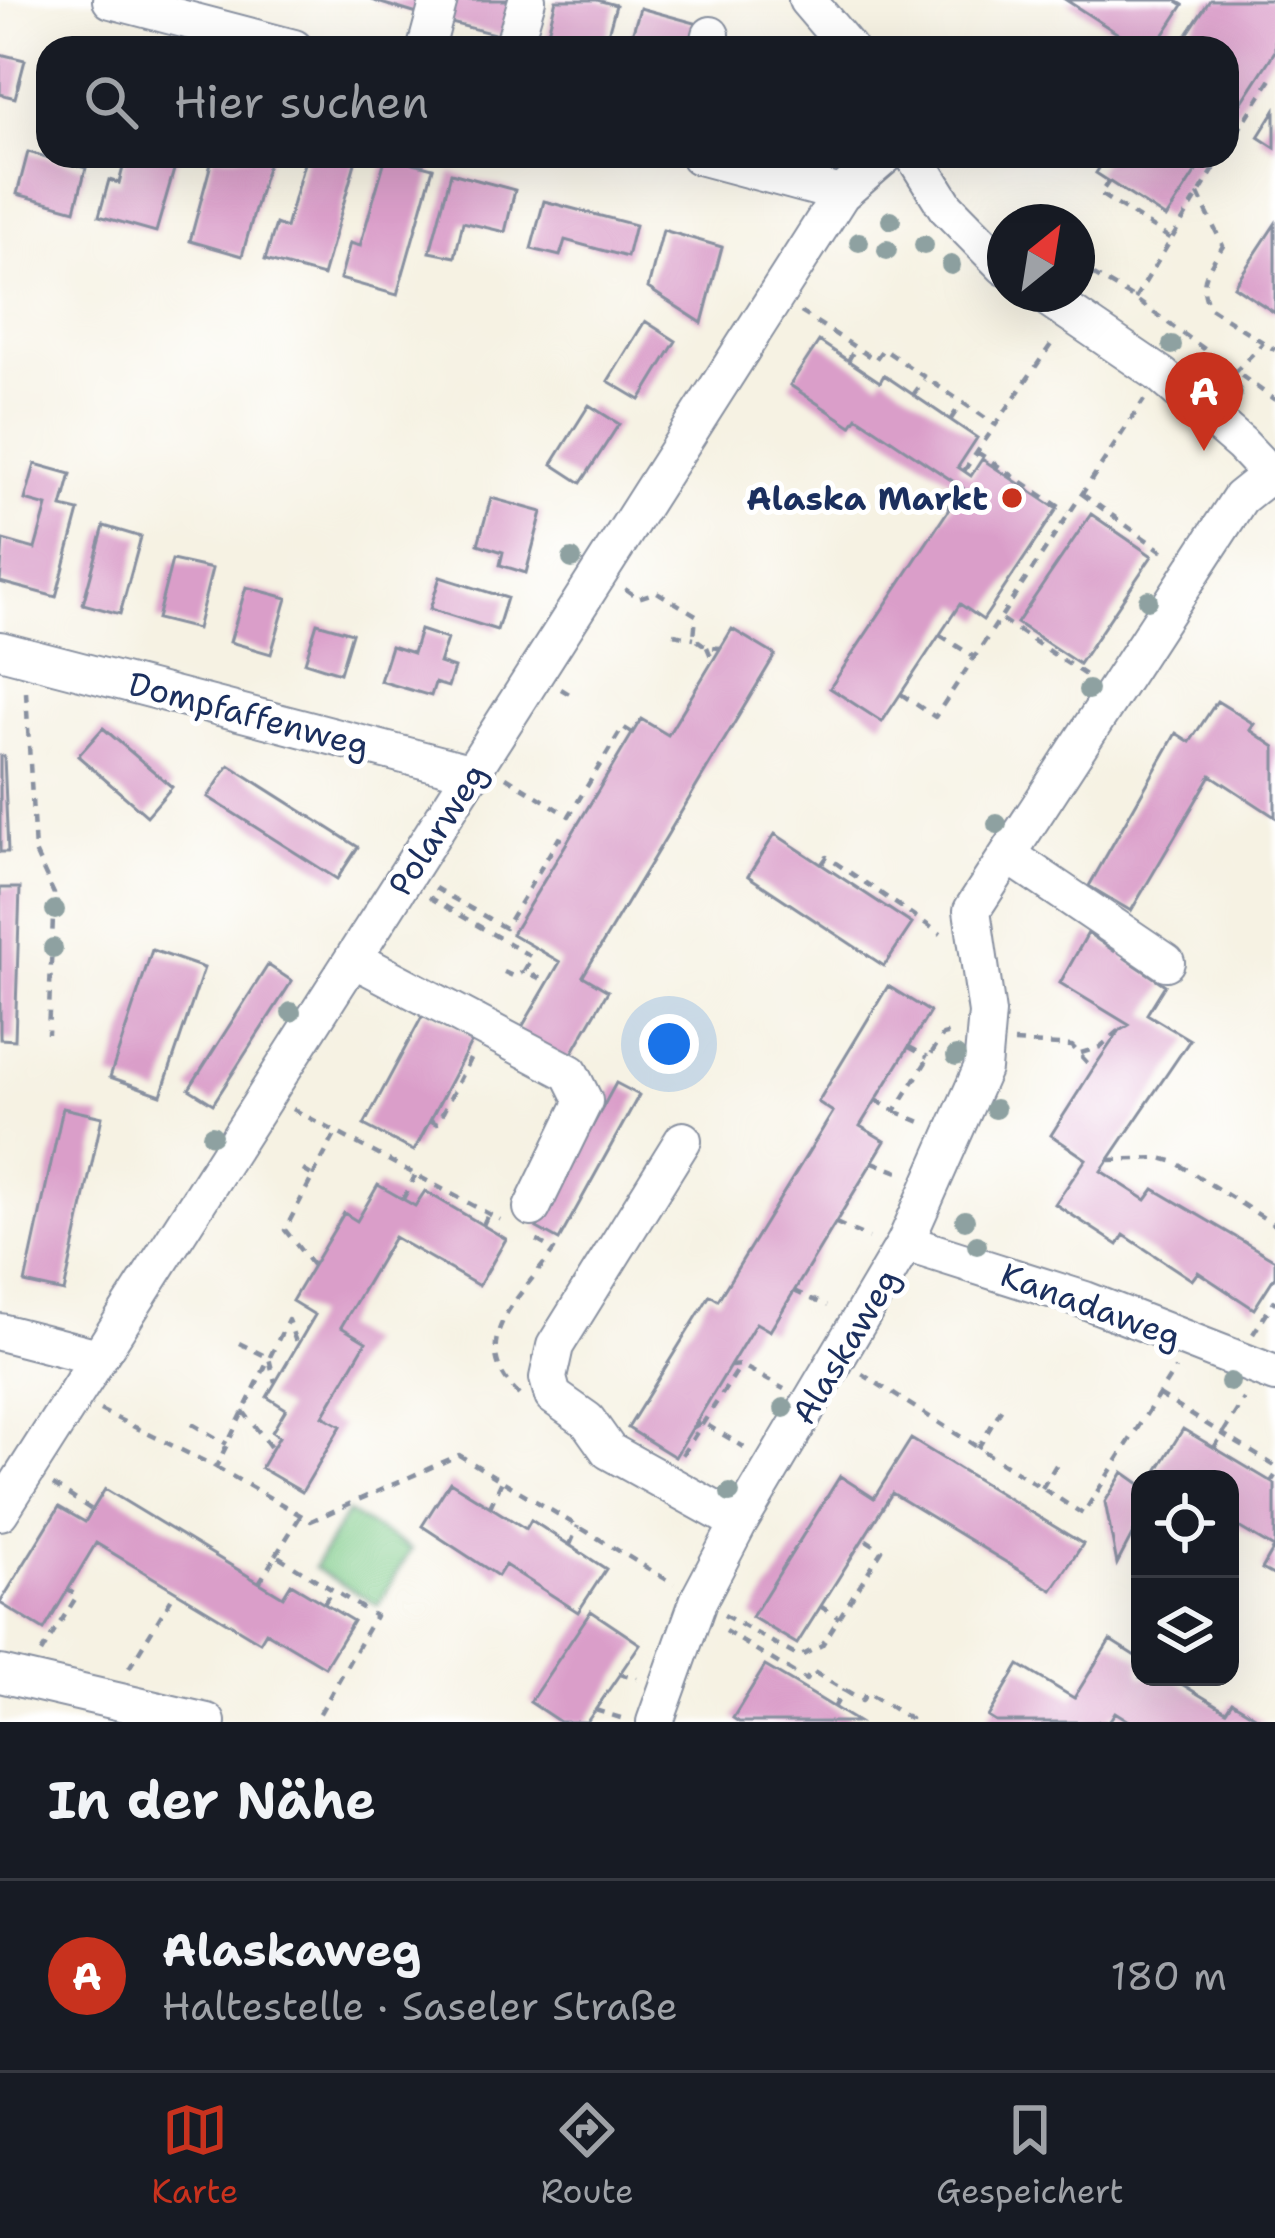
<!DOCTYPE html>
<html lang="de">
<head>
<meta charset="utf-8">
<style>
	:root { --surface:#171b24; --page:#242831; --text:#f1f3f6; --muted:#9ea1a6; --line:#363941; --accent:#c8321e }
	body { margin:0; font-family:"Shantell Sans",sans-serif; background:var(--page); color:var(--text) }
	.controls { position:absolute; right:36px; bottom:36px; display:grid; overflow:hidden; border-radius:24px; box-shadow:0 12px 48px #0002 }
	.controls button { width:108px; height:108px; display:grid; place-items:center; padding:0; border:0; border-bottom:3px solid var(--line); background:var(--surface); color:var(--text); font:60px sans-serif }
	.compass { position:absolute; left:987px; top:204px; width:108px; height:108px; border-radius:50%; background:var(--surface); box-shadow:0 12px 48px #0002; rotate:30deg }
	.you { position:absolute; left:669px; top:1044px; width:42px; height:42px; margin:-30px; border:9px solid #fff; border-radius:50%; background:#1a73e8; box-shadow:0 0 0 18px #1a73e833 }
	.badge { display:grid; place-items:center; width:78px; height:78px; border-radius:50%; background:var(--accent); color:#fff; font-size:39px; font-weight:700 }
	.pin { position:absolute; translate:-50% -99px; filter:drop-shadow(0 3px 6px #0008) }
	.pin::after { content:''; position:absolute; top:63px; width:42px; height:36px; background:inherit; clip-path:polygon(0 0,100% 0,50% 100%) }
	.list { margin:0; padding:0; list-style:none }
	h2 { display:flex; justify-content:space-between; align-items:center; height:156px; margin:0; padding:0 48px; font-size:51px }
	h2 small { font-size:39px; font-weight:400; color:var(--muted) }
	.list li { display:grid; grid-template-columns:78px 1fr auto; gap:36px; align-items:center; box-sizing:border-box; height:192px; padding:0 48px; border-top:3px solid var(--line) }
	.list b { display:block; font-size:45px; white-space:nowrap }
	.list p { margin:0; font-size:39px; white-space:nowrap; color:var(--muted) }
	.list em { font-size:39px; font-style:normal; color:var(--muted) }
	.icon { flex:none; width:66px; height:66px; fill:none; stroke:currentColor; stroke-width:2; stroke-linecap:round; stroke-linejoin:round }
	.map { position:relative; flex:none; width:1275px; height:1722px; overflow:hidden }
	.search { position:absolute; background:var(--surface); box-shadow:0 12px 48px #0002; left:36px; right:36px; top:36px; height:132px; display:flex; align-items:center; gap:30px; box-sizing:border-box; padding:0 42px; border-radius:36px; color:var(--muted); font-size:45px }
	.sheet { height:348px; background:var(--surface) }
	nav { display:flex; justify-content:space-around; align-items:center; box-sizing:border-box; height:168px; border-top:3px solid var(--line); background:var(--surface); font-size:33px; color:var(--muted) }
	nav a { display:grid; justify-items:center; gap:6px }
	nav .on { color:var(--accent) }
	.map>svg:first-child { display:block }
	.green { fill:#7fcb89; stroke:#4d7d74; stroke-width:3 }
	.building { fill:#da9ec9 }
	.lines { fill:none; stroke-linecap:round; stroke-linejoin:round }
	.minor-casing { stroke:#8890a0; stroke-width:40 }
	.path { stroke:#8890a0; stroke-width:4.5; stroke-dasharray:9 9; stroke-linecap:butt }
	.minor { stroke:#fff; stroke-width:36 }
	.tree { fill:#8ea1a1 }
	.poi-dot { fill:#c8321e; stroke:#fff; stroke-width:4.5 }
	.labels { text-anchor:middle; stroke-width:10; stroke-linejoin:round; paint-order:stroke }
	.poi-label { font-size:33px; font-weight:bold; fill:#1b2f5e; stroke:#fff; text-anchor:end }
	.street-label { font-size:33px; fill:#1b2f5e; stroke:#fff }
</style>
</head>
<body>
<div class="map">
<svg width="1275" height="1722" viewBox="0 0 1275 1722">
	<rect width="100%" height="100%" fill="#fff"/>
	<filter id="ink" filterUnits="userSpaceOnUse"><feTurbulence type="fractalNoise" baseFrequency=".00833" numOctaves="2"/><feDisplacementMap in="SourceGraphic" scale="24" xChannelSelector="R" yChannelSelector="G"/><feConvolveMatrix kernelMatrix="1 2 1 2 8 2 1 2 1" color-interpolation-filters="sRGB"/></filter>
	<filter id="wash" filterUnits="userSpaceOnUse"><feTurbulence type="fractalNoise" baseFrequency=".004" numOctaves="4" result="noise"/><feDisplacementMap in="SourceGraphic" scale="48" xChannelSelector="R" yChannelSelector="G"/><feGaussianBlur stdDeviation="2.7" result="paint"/><feColorMatrix in="noise" values="0 0 0 0 0 0 0 0 0 0 0 0 0 0 0 0 0 1.4 0 .05"/><feComposite in="paint" operator="in"/></filter>
	<g filter="url(#wash)">
		<rect width="100%" height="100%" fill="#f6f2e3"/>
		<path class="green" d="M347,1512L411,1549L378,1605L314,1568Z"/>
		<g id="blocks">
			<path class="building" d="M371,0H428L424,16Z
				M453,0H516L506,37L447,22Z
				M556,0H597L616,5L604,48H544Z
				M1066,0H1175L1183,5L1155,48H1140Z
				M1210,0H1275V51L1227,125V48H1178Z
				M640,8L706,26L700,48H628Z
				M0,54L25,60L15,98L0,94Z
				M1275,110V148L1258,137Z
				M28,152L86,168L75,210L17,194Z
				M126,156H178L156,232L99,216L109,180L119,183Z
				M213,156H270L242,256L190,241Z
				M306,156H357L323,276L265,260L276,224L286,228Z
				M386,156L433,168L397,295L340,279L350,243L360,246Z
				M1107,156H1206L1166,218L1096,173Z
				M451,173L515,190L505,232L463,222L455,257L430,252Z
				M544,201L635,225L627,257L565,240L560,256L531,249Z
				M1275,224V313L1234,286Z
				M663,230L722,247L702,323L648,288Z
				M645,321L676,341L640,400L608,381Z
				M819,341L880,382L884,375L977,438L958,467L971,476L982,459L1057,509L983,620L960,604L882,722L830,688L963,488L857,417L851,426L790,385Z
				M589,405L619,424L581,483L552,464Z
				M35,464L71,474L62,507L79,511L56,597L0,582L3,540L35,549L47,506L25,500Z
				M491,498L542,512L526,573L500,565L503,552L478,544Z
				M1091,514L1152,556L1079,664L1017,623Z
				M104,526L141,537L120,614L83,604Z
				M172,560L212,569L197,629L157,619Z
				M440,577L507,598L497,630L430,609Z
				M246,587L287,598L271,654L230,642Z
				M317,623L352,633L340,673L305,662Z
				M732,629L775,655L583,976L608,991L567,1062L518,1034L560,962L512,934L641,719L668,735Z
				M420,630L447,639L439,663L454,668L448,687L435,683L431,696L380,681L391,646L413,653Z
				M1217,701L1254,724L1250,730L1275,747V817L1211,775L1131,911L1089,886L1176,733L1190,742Z
				M103,728L172,787L147,816L78,756Z
				M0,756H4L8,852H0Z
				M229,765L358,847L337,879L208,797Z
				M775,834L912,924L884,966L748,876Z
				M0,888H20L15,1040L0,1039Z
				M1088,933L1114,951L1119,943L1129,951L1125,958L1165,985L1147,1014L1190,1040L1101,1171L1146,1200L1154,1189L1275,1260V1276L1254,1309L1198,1272L1192,1280L1124,1235L1118,1245L1055,1204L1086,1159L1051,1135L1093,1069L1119,1031L1129,1025L1060,983Z
				M152,950L204,968L161,1095L110,1077Z
				M268,965L292,981L213,1104L189,1089Z
				M888,986L930,1012L860,1126L885,1141L770,1331L756,1323L675,1457L628,1428L710,1295L718,1300L833,1112L818,1102Z
				M425,1011L474,1037L414,1151L364,1125Z
				M616,1083L639,1095L559,1240L537,1228Z
				M63,1108L102,1117L64,1292L25,1283Z
				M378,1185L415,1206L425,1191L506,1239L479,1286L394,1237L341,1327L366,1342L323,1416L341,1426L302,1492L261,1468L279,1437L272,1432L286,1409L267,1397L315,1315L292,1301L344,1213L357,1221Z
				M1183,1429L1275,1484V1576L1262,1569L1274,1548L1230,1522V1479H1152Z
				M911,1439L1083,1544L1052,1590L892,1493L797,1644L752,1617L840,1476L874,1498Z
				M1123,1472L1140,1484V1520L1117,1564L1105,1502Z
				M450,1482L526,1529L531,1520L606,1569L578,1612L505,1565L498,1576L422,1526Z
				M105,1489L283,1597L291,1584L353,1621L325,1667L266,1632L260,1642L96,1543L44,1630L0,1603L59,1507L85,1522Z
				M591,1611L640,1644L587,1722H560L530,1702Z
				M1110,1640L1140,1659V1677H1170L1226,1711L1232,1702L1265,1722H1131L1115,1712L1109,1722H996L988,1717L1019,1665L1074,1698Z
				M765,1666L794,1683L858,1722H739L733,1718Z"/>
		</g>
	</g>
	<g filter="url(#ink)">
		<use href="#blocks" fill-opacity="0" stroke="#8890a0" stroke-width="3"/>
		<g class="lines">
			<defs>
				<path id="minor" d="M111,0L294,48
					M807,0L848,48
					M426,48L439,0
					M513,48L527,0
					M708,48L711,35
					M699,156L841,194
					M914,156L946,207L1005,267
					M1042,294L1161,375L1241,444L1275,480
					M0,650L473,773
					M1008,855L1166,962
					M354,959L570,1073L584,1101L532,1208
					M683,1140L555,1346L548,1378L553,1396L587,1420L609,1451L739,1523
					M905,1243L1085,1300L1275,1374
					M0,1332L98,1357
					M0,1512L841,194L885,156
					M0,1674L207,1722
					M655,1722L699,1599L739,1523L905,1243L982,1069L987,1013L972,910L1240,498L1275,470"/>
			</defs>
			<use href="#minor" class="minor-casing"/>
			<path class="path" d="M1227,148L1275,73
				M1109,181L1100,194L1171,239
				M1198,194L1223,246C1209,268 1196,283 1210,308L1275,350
				M1077,265L1135,299L1275,400
				M1135,299L1222,156
				M801,312L875,360L883,349L996,425
				M848,361L856,347
				M1234,373L1263,343
				M913,395L924,380
				M951,419L961,404
				M977,452L1067,512
				M964,471L1052,343
				M1082,494L1165,553
				M950,508L942,503L956,483
				M625,589L638,598L657,592L696,615L694,638L707,647L721,648
				M1002,620L1088,677
				M674,634L694,638
				M940,635L974,657
				M707,647L713,661
				M561,689L576,698
				M26,692L35,852L54,894L48,1034
				M901,694L935,717L1144,400
				M506,777L569,816L623,727L632,733
				M822,864L827,857L941,934
				M435,888L505,928L559,838L567,842
				M429,897L532,957L524,971L548,982
				M504,972L515,977L524,971
				M1014,1042L1072,1046L1093,1069
				M909,1047L928,1057
				M1081,1053L1100,1047L1119,1031
				M876,1100L895,1111L943,1035L951,1033
				M293,1109L500,1220
				M895,1111L923,1123
				M430,1120L437,1124L472,1055
				M1109,1160L1161,1158L1175,1162L1275,1225
				M873,1162L901,1173
				M303,1170L313,1176L285,1230L313,1266
				M313,1176L335,1135
				M403,1199L415,1176
				M836,1223L869,1238
				M483,1225L488,1214
				M794,1291L827,1306
				M1253,1334L1275,1300
				M239,1343L269,1358L275,1382
				M730,1366L741,1365L784,1389
				M862,1374L1083,1514L1175,1369
				M519,1395C464,1341 519,1300 554,1250L536,1240
				M1159,1395L1275,1466
				M100,1410L216,1467L288,1320L297,1345
				M243,1411L272,1449
				M192,1424L227,1444
				M692,1428L702,1422L744,1447
				M978,1448L1005,1403
				M1214,1448L1244,1399
				M682,1455L741,1365
				M216,1467L311,1521L459,1455L674,1584
				M1271,1482L1275,1476
				M53,1485L92,1510
				M1042,1488L1056,1465
				M490,1507L502,1481
				M570,1545L578,1526
				M276,1555L301,1515
				M259,1583L276,1555L375,1616L315,1722
				M324,1604L332,1590
				M820,1606L839,1618
				M724,1615L799,1657L822,1645L882,1550L863,1538
				M725,1631L806,1680L812,1671L862,1701L867,1692L910,1719L908,1722
				M41,1653L77,1596L68,1590
				M129,1668L176,1591
				M619,1674L637,1679
				M834,1708L844,1690
				M595,1710L624,1719
				M1099,1722L1100,1721"/>
			<use href="#minor" class="minor"/>
		</g>
		<g class="tree">
			<circle cx="891" cy="220" r="10"/>
			<circle cx="859" cy="242" r="10"/>
			<circle cx="924" cy="245" r="10"/>
			<circle cx="887" cy="250" r="10"/>
			<circle cx="951" cy="265" r="10"/>
			<circle cx="1172" cy="345" r="10"/>
			<circle cx="1209" cy="372" r="10"/>
			<circle cx="1233" cy="393" r="10"/>
			<circle cx="572" cy="559" r="10"/>
			<circle cx="1148" cy="600" r="10"/>
			<circle cx="1088" cy="690" r="10"/>
			<circle cx="997" cy="824" r="10"/>
			<circle cx="55" cy="910" r="10"/>
			<circle cx="53" cy="948" r="10"/>
			<circle cx="291" cy="1012" r="10"/>
			<circle cx="956" cy="1056" r="10"/>
			<circle cx="995" cy="1109" r="10"/>
			<circle cx="212" cy="1135" r="10"/>
			<circle cx="965" cy="1220" r="10"/>
			<circle cx="977" cy="1245" r="10"/>
			<circle cx="1230" cy="1382" r="10"/>
			<circle cx="784" cy="1408" r="10"/>
			<circle cx="730" cy="1493" r="10"/>
		</g>
	</g>
	<circle class="poi-dot" cx="1012" cy="498" r="12"/>
	<g class="labels">
		<g class="poi-label">
			<text x="988" y="510">Alaska Markt</text>
		</g>
		<g class="street-label">
			<text transform="translate(249 714) rotate(15)" y="12">Dompfaffenweg</text>
			<text transform="translate(437 829) rotate(-57)" y="12">Polarweg</text>
			<text transform="translate(1091 1305) rotate(20)" y="12">Kanadaweg</text>
			<text transform="translate(845 1346) rotate(-59)" y="12">Alaskaweg</text>
		</g>
	</g>
</svg>
<div class="controls">
<button><svg class="icon" aria-label="locate" viewBox="0 0 24 24"><circle cx="12" cy="12" r="6"/><path d="M12 2v4M12 18v4M2 12h4M18 12h4"/></svg></button>
<button><svg class="icon" aria-label="layers" viewBox="0 0 24 24"><path d="M12 4l9 5-9 5-9-5zM3 14l9 5 9-5"/></svg></button>
</div>
<svg class="compass" viewBox="-18 -18 36 36"><path d="M0-13l5 13h-10z" fill="#e53935"/><path d="M0 13l5-13h-10z" fill="#9ea1a6"/></svg>
<div class="you"></div>
<div class="pin badge" style="left:1204px;top:451px">A</div>
<div class="search"><svg class="icon" aria-label="search" viewBox="0 0 24 24"><circle cx="10" cy="10" r="6"/><path d="M15 15l6 6"/></svg>Hier suchen</div>
</div>
<section class="sheet">
<h2>In der Nähe<small></small></h2>
<ul class="list">
<li><span class="badge">A</span><div><b>Alaskaweg</b><p>Haltestelle · Saseler Straße</p></div><em>180 m</em></li>
</ul>
</section>
<nav>
<a class="on"><svg class="icon" aria-label="map" viewBox="0 0 24 24"><path d="M3 6l6-2 6 2 6-2v14l-6 2-6-2-6 2zM9 4v14M15 6v14"/></svg>Karte</a>
<a><svg class="icon" aria-label="directions" viewBox="0 0 24 24"><path d="M12 3l9 9-9 9-9-9zM9 14v-3h6M13 9l2 2-2 2"/></svg>Route</a>
<a><svg class="icon" aria-label="saved" viewBox="0 0 24 24"><path d="M7 4h10v16l-5-4-5 4z"/></svg>Gespeichert</a>
</nav>
</body>
</html>
